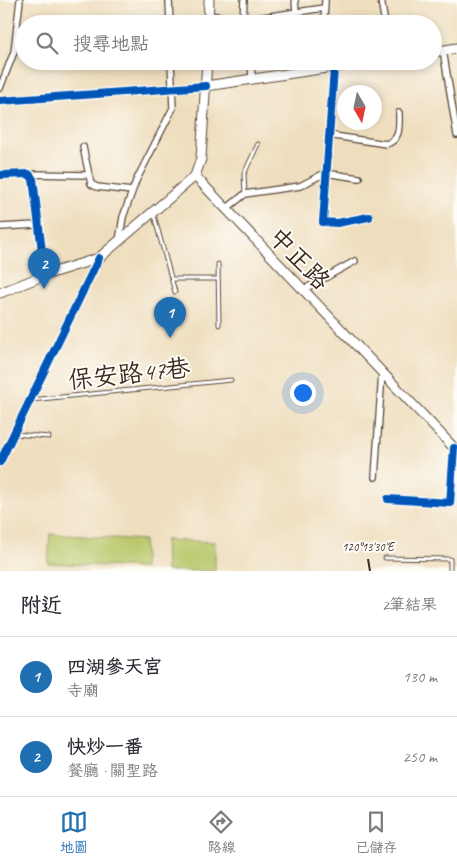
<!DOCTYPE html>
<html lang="zh-TW">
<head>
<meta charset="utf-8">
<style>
	:root { --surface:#fff; --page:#f2f2f3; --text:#2b2b33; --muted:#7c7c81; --line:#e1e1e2; --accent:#1f6fb2 }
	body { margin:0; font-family:Caveat,"LXGW WenKai TC",sans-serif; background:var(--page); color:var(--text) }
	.compass { position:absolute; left:337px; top:85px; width:45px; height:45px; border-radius:50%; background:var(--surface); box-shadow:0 2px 8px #0003; rotate:171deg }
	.you { position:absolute; left:302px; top:392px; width:18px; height:18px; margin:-12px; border:4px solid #fff; border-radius:50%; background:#1a73e8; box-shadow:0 0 0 8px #1a73e833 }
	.badge { display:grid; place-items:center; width:32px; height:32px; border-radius:50%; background:var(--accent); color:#fff; font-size:16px; font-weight:700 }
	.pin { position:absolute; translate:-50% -41px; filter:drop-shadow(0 1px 2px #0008) }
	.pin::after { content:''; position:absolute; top:26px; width:18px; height:15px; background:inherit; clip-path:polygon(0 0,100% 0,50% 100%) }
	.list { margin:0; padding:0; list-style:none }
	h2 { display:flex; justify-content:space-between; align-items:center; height:65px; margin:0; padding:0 20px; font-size:21px }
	h2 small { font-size:16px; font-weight:400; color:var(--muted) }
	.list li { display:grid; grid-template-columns:32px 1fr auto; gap:15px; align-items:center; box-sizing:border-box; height:80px; padding:0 20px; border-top:1px solid var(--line) }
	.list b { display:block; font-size:19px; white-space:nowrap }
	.list p { margin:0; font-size:16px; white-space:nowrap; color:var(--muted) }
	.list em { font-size:16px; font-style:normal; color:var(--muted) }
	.icon { flex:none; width:28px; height:28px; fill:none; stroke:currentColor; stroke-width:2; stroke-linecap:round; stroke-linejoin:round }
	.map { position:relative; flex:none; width:457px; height:571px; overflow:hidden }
	.search { position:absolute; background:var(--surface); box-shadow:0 2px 8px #0003; left:15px; right:15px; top:15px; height:55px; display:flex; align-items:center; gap:12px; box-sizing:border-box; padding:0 18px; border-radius:28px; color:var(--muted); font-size:19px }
	.sheet { height:225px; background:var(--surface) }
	nav { display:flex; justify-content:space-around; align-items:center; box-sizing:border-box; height:70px; border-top:1px solid var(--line); background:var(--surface); font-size:14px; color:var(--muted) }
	nav a { display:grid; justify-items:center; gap:2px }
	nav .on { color:var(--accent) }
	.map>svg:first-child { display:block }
	.green { fill:#bac86a; stroke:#7a7944 }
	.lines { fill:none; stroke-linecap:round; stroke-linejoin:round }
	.service-casing { stroke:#564536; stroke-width:5 }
	.minor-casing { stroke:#564536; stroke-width:8 }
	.tertiary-casing { stroke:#564536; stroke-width:9 }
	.secondary-casing { stroke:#564536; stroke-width:11 }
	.service { stroke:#fff; stroke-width:3 }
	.minor { stroke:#fff; stroke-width:5.5 }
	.tertiary { stroke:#fff; stroke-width:8 }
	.secondary { stroke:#fff; stroke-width:9 }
	.cycleway-casing { stroke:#fdfcf7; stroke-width:11 }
	.cycleway { stroke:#0057b8; stroke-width:8 }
	.ticks { fill:none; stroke:#3b2a1e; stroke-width:2 }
	.labels { text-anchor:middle; stroke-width:4; stroke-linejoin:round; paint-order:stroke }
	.street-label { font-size:25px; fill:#3b2a1e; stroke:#fdfcf7 }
	.ticks-label { font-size:12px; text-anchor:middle; fill:#3b2a1e; stroke:#fdfcf7; stroke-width:4; stroke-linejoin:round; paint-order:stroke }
</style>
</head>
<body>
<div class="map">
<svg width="457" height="571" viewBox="0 0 457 571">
	<rect width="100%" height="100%" fill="#fdfcf7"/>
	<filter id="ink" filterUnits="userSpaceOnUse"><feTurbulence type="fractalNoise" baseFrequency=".02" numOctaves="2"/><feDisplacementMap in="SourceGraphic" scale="10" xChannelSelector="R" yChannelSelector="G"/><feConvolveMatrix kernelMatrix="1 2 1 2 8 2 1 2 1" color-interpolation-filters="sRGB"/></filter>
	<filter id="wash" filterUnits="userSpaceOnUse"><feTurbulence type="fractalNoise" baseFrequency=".0096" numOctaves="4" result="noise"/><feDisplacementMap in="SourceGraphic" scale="20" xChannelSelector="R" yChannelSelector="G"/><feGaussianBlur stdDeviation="1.12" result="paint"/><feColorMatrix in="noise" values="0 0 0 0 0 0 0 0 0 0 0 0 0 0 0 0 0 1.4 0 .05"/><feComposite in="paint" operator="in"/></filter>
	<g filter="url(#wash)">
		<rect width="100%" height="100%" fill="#efdebe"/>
		<path class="green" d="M50,534L144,540V568L48,563Z
			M165,540L215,542V571H166Z"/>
	</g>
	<g filter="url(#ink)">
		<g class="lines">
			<defs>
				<path id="service" d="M245,194L244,174L258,144
					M153,212L175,292
					M218,264L219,325
					M172,279H218
					M31,400L231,380
					M14,434L49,437
					M385,558L450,559V571"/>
				<path id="minor" d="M169,0L170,24
					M244,0L243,20L324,8
					M295,0L296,12
					M381,0L385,24
					M209,15L243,20
					M324,24L325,0
					M443,50L457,135
					M251,61L252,80
					M334,68L323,222L337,223L369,217
					M0,88L14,52L20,0
					M328,135L386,144C401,140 399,126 399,113
					M83,147L91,184L97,187L132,191
					M29,174L88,175
					M0,175L29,174L33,179L45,275
					M226,209L245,194L300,186L325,173L359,178
					M0,227L37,225
					M119,241L123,217L136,181L173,108L171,61
					M303,290L355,261
					M375,477L382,373
					M388,499L450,503L454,448"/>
				<path id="tertiary" d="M0,101L206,86
					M0,462L99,258"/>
				<path id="secondary" d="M208,24L209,0
					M433,52L457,48
					M206,86L374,61
					M195,176L457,451
					M0,293L45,275L99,258L195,176L201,159L207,61"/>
			</defs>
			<use href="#service" class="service-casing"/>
			<use href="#minor" class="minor-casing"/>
			<use href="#tertiary" class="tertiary-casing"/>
			<use href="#secondary" class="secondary-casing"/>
			<use href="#service" class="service"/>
			<use href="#minor" class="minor"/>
			<use href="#tertiary" class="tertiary"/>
			<use href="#secondary" class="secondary"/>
			<defs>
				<path id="cycleway" d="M334,68L323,222L337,223L369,217
					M0,101L206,86
					M0,175L29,174L33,179L45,275
					M0,462L99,258
					M388,499L450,503L454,448"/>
			</defs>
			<use href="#cycleway" class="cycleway-casing"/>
			<use href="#cycleway" class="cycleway"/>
		</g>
	</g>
	<path class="ticks" d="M368,559L370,571"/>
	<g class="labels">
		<g class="street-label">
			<text transform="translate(300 258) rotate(46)" y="9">中正路</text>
			<text transform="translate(129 373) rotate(-6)" y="9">保安路47巷</text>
		</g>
	</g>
	<g class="ticks-label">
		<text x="368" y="551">120°13'30"E</text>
	</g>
</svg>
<svg class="compass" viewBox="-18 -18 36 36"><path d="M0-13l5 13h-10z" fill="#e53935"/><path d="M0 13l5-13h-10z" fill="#7c7c81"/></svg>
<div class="you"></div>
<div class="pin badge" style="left:170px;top:338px">1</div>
<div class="pin badge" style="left:44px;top:289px">2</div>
<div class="search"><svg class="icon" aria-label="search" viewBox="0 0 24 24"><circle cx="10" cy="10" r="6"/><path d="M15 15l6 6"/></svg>搜尋地點</div>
</div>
<section class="sheet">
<h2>附近<small>2筆結果</small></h2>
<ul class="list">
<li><span class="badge">1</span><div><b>四湖參天宮</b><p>寺廟</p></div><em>130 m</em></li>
<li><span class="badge">2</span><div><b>快炒一番</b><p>餐廳 · 關聖路</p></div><em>250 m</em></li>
</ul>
</section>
<nav>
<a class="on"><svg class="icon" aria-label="map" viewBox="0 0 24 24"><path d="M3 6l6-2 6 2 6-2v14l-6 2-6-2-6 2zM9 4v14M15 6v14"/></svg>地圖</a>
<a><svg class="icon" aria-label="directions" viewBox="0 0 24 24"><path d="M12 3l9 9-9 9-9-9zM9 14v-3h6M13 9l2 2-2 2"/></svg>路線</a>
<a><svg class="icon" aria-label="saved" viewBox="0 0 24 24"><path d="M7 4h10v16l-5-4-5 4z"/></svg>已儲存</a>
</nav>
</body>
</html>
